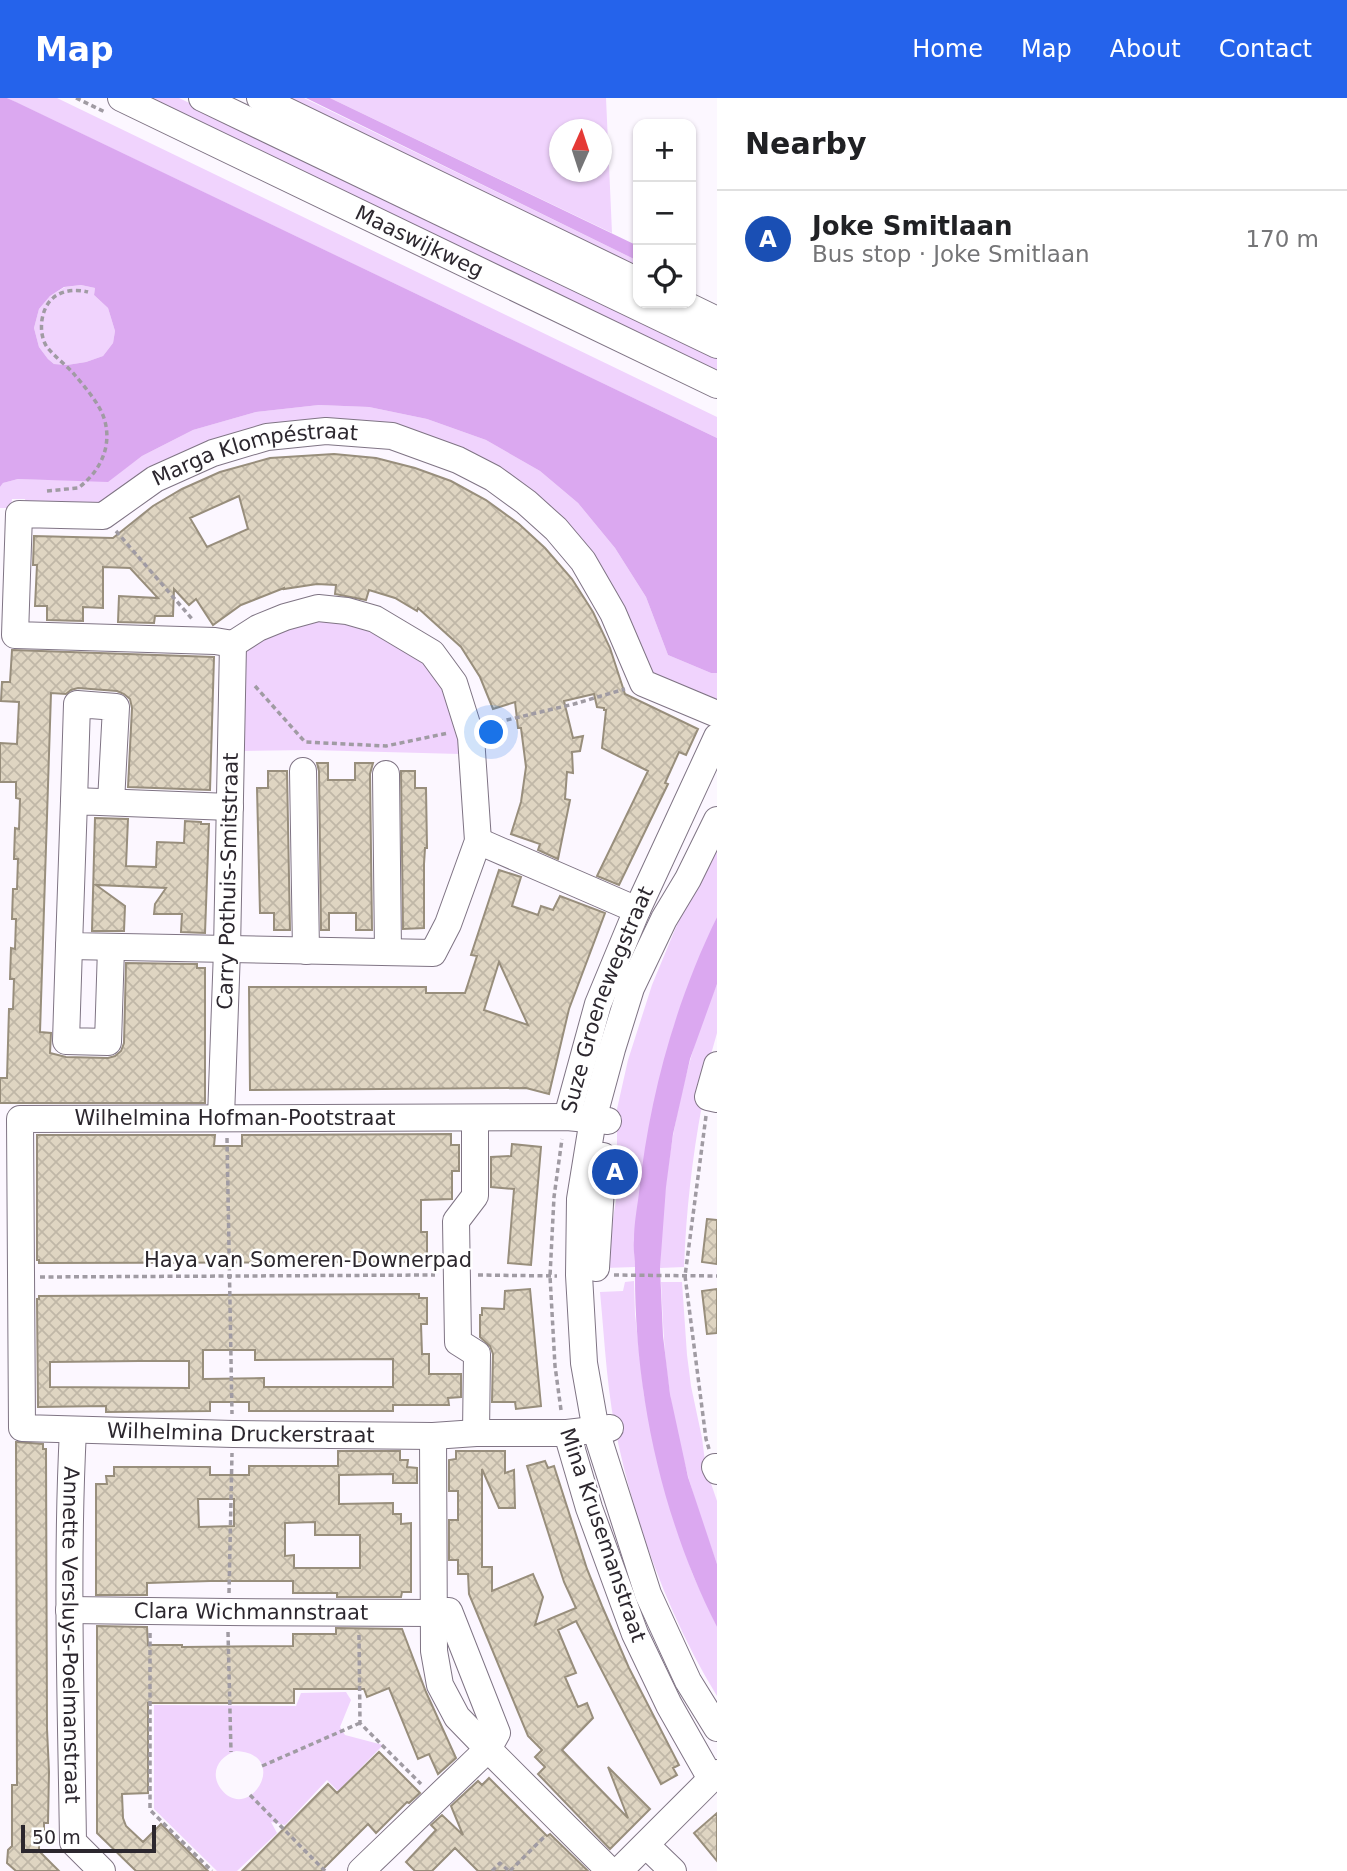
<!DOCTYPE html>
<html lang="en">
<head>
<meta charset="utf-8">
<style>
	:root { --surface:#fff; --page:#f6f6f6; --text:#202124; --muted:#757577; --line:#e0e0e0; --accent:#2563eb }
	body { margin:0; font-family:"DejaVu Sans",sans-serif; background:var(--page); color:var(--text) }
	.controls { position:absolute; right:21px; top:21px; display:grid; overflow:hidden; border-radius:14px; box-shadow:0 2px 5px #0004 }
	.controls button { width:63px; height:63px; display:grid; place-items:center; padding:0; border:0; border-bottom:2px solid var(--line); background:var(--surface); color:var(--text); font:35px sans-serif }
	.compass { position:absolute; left:549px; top:21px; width:63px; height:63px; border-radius:50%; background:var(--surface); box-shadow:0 2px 5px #0004; rotate:3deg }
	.scale { position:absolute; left:21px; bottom:18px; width:135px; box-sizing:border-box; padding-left:7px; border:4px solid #2c272e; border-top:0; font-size:19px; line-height:24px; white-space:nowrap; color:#2c272e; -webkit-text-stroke:5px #fff; paint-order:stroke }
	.you { position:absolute; left:492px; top:635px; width:24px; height:24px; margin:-18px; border:5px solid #fff; border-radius:50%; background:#1a73e8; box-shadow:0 0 0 10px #1a73e833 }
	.badge { display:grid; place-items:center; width:46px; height:46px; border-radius:50%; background:var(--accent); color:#fff; font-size:23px; font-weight:700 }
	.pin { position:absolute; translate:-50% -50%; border:4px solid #fff; box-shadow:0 2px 7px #0006 }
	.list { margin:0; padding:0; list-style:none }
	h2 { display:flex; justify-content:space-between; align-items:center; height:91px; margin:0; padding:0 28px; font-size:30px }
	h2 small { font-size:23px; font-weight:400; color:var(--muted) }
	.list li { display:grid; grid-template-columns:46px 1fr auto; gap:21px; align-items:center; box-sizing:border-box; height:98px; padding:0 28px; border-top:2px solid var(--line) }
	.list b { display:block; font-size:26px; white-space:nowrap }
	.list p { margin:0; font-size:23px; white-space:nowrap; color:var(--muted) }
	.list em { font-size:23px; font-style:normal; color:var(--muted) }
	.icon { flex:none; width:38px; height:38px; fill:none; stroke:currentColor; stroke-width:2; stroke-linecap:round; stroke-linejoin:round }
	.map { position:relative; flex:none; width:717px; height:1773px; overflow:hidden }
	header { display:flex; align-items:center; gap:42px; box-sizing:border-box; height:98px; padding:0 35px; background:var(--accent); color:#fff }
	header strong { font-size:33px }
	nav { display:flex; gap:38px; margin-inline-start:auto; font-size:24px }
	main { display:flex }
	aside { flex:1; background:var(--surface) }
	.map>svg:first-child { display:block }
	.green { fill:#f0d3fd; fill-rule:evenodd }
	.water { fill:#dba8f0; fill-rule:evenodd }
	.building { fill:url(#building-cross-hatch); stroke:#988e7c; stroke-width:2; fill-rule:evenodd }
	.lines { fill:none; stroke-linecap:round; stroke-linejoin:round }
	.minor-casing { stroke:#7f7484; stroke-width:28 }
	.path { stroke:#a09ba3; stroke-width:3.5; stroke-dasharray:5 3.5; stroke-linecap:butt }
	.minor { stroke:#fff; stroke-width:26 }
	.labels { text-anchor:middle; stroke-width:5; stroke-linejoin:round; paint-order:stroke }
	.street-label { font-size:21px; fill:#2c272e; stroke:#fff }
</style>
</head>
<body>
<header>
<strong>Map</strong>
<nav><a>Home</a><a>Map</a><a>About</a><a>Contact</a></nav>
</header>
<main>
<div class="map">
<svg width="717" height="1773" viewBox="0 0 717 1773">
	<defs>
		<pattern id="building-cross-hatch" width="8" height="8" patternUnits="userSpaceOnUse" patternTransform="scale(1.75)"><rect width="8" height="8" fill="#dfd5c2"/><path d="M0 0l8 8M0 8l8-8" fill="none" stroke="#c0b7a7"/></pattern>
	</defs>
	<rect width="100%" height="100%" fill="#fcf7ff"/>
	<path class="green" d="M7,0H57L717,319V340Z
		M142,0H179L717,259V277Z
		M266,0H304L638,163V179Z
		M330,0H606L612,135ZM559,32H601V74H559Z
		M81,187L95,190L94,197L108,210L115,233L113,245L103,258L86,264L67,267L54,266L48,261L39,249L34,230L39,211L50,198L65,189Z
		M319,307L369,309L427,321L486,342L540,373L578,405L615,450L646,499L668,557L711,575H717V601L714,603L645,571L626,518L471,361L308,329L116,405H26L25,401H12L11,408L7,410H0V389L3,385L18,381L108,383L142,358L193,332L256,314Z
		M327,519L376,530L427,568L451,603L460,632V656L310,652L240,653L243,548L260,537Z
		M717,741V819L687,891L674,928L659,984L634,1143L635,1169L605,1170L618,1090L619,1075L625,1074L626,1059L617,1058V1011L628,962L652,887L676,829Z
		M717,886V935L697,1006L702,1007C692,1061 686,1114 684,1169L660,1170C663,1073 679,975 717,886Z
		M634,1183L635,1216L644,1297L656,1357L673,1420L693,1477L717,1529V1598C671,1523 638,1434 619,1349C607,1298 605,1246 600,1194L623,1193L625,1184Z
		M661,1184H682L687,1257L691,1288L702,1340L706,1371L717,1403V1466C697,1411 679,1355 670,1296C664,1259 663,1222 661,1184Z
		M346,1594L351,1602L340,1629L345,1637L383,1647L338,1693L327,1682L285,1727L271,1724L277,1735L237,1773H217L154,1711V1607L296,1608L301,1595ZM236,1653C292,1656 249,1727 221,1691C209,1675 219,1658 236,1653Z"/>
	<path class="water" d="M0,0H7L16,4L717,340V575H711L668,557L646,499L615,450L578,405L540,373L486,342L427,321L369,309L319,307L256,314L193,332L142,358L108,384L18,381L3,385L0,389ZM81,187L95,190L94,197L108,210L115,233L113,245L103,258L86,264L67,267L54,266L48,261L39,249L34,230L39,211L50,198L64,189Z
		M306,0H330L638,148V163Z
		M717,819V886L690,961L673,1036L666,1089L660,1170L663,1238L670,1296L688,1379L717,1466V1529C661,1419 634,1292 635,1169C635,1160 633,1151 634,1142C634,1126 637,1110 639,1095C649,1000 675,905 717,819Z"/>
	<path class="building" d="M334,356L376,360L415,370L451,383L486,402L519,426L545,450L572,481L593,514L610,550L625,596L698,631L686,657L679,654L665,685L668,686L619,787L597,778L648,673L602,650L606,612H604V610L597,609L594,596L564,603L573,640L583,638L580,653L572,654L573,675L567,674L565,701L570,702L558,761L538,752L540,746L511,736L521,704L526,669L521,630H518L515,604L493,611L480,579L461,549L418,510L417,513L395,500L369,492L366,502L335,496L336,487L317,486L284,491V490L241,507L213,527L196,501L189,507L174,491L173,518H155L154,525L118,524L119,498L158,500L130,470L103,469V510L83,509V523L47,522V508H35L37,467H33L34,438L113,440L153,408L182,391L220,374L270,360ZM239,398L248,431L207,449L190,420Z
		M12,552L214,559L210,692L128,689L132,610L130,601L124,596L117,593L78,590L71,592L66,596L51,595L40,934L51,935L50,955L66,959L108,960L115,958L121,953L124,945L126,865L197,866V870H205V1005H0V980H7L9,911H13L14,881H10L11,850L15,851L16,821H12L13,791H17L18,761H14L15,730L19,731L20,701L16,700V684H0V645L17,646L19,604L1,603L2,584H10Z
		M317,665H328V682H355V665H373L370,676L372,832H356V815H329V832H321L319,673Z
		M268,673H287L290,832H274V815H260L257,690H268Z
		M401,673H415V690H426L427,750H425L424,766V830L403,831Z
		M95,720L128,721L126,768L156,769L157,744L184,745L185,723L201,724V726H209L205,835L181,834L182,816H154L155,806L166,790L96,787L125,808L124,833H92Z
		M499,772L521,779L512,808L538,817L541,808L553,812L560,798L605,815L569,911L549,996L526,990L250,992L249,889H426V895H465L477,858L471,857ZM499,864L528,927L484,912Z
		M451,1036V1047H459V1073H452V1101L421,1102V1134H427V1160H419V1164L39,1165V1162H37V1037H215L214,1048H242V1037Z
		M512,1046L541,1049L531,1167L508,1165L514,1091L491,1089V1059L511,1058Z
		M707,1121L717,1122V1166L702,1164Z
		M530,1191L541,1308L516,1311L515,1304H492L493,1256L490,1248L480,1239V1217H482V1210L504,1211L505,1193Z
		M717,1191V1235L707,1236L702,1193Z
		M419,1196V1200H427V1226H421L422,1256H429V1276H461V1299L448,1300L449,1307H393V1313H249V1304H210V1313L106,1314V1308L38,1309L37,1201H39V1198ZM203,1252H255V1262L393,1261V1289H264V1280L203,1281ZM139,1263H189V1290L50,1289V1264Z
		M16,1344L43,1346V1351H46L47,1631L49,1674L48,1725H44V1733H39V1753L59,1773H16L7,1765L8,1752L12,1748V1687H17Z
		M338,1353H400V1362H408L407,1369L417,1370V1385H393V1376L339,1377V1406L393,1405V1416H401V1426L411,1425V1494H402L401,1499H337V1495H293V1483H210L147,1485V1497H96V1386H107L106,1378H114V1369H210V1377H249V1368H338ZM198,1401H234V1428L199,1429ZM315,1424V1437H360V1470H294V1457L285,1458V1425Z
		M456,1353H505V1375L514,1372L515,1410H499L482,1371V1469H492V1493L533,1476L543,1499L535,1527L576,1510L564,1484L527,1368L545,1363L548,1370L554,1368L587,1471L602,1508L629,1570L679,1667L673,1670L677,1677L661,1686L576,1523L558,1532L576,1575L565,1579L578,1609L587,1605L593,1620L562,1652L628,1720L608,1669L650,1711L610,1751L538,1676L545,1669L535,1659L542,1652L528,1638L469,1496L468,1476H458V1462H449V1422H458V1393H449V1362L456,1361Z
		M97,1528L147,1529L148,1547H182V1549L293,1548V1536H336V1530L402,1531L426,1594L456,1660L438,1676L429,1656L418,1661L389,1590L367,1599L364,1591H294V1605H148V1695L122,1696L123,1720L126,1728L143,1744L161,1726L208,1773H136L97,1735Z
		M379,1654L420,1695L409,1705L407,1704L376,1735L368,1726L321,1773H242L328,1686L337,1695Z
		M489,1680L547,1738L550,1736L588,1773H478L455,1750L432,1773H415L406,1764L436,1732L431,1727L442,1717L463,1737L451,1708L478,1683L482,1687Z
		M717,1715V1763L694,1735Z"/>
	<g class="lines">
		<defs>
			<g id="minor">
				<path id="s1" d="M121,0L717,287"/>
				<path d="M202,0L717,247"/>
				<path d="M260,0L638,183"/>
				<path d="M682,205L717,222"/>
				<path id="s2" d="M233,546L215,543L15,537L19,416L103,418L155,381L213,355L267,339L326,333L392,338L458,362L493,380L526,404L556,431L583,463L613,515L643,585L717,616"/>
				<path d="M303,673L306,853"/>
				<path d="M386,676L388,854"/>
				<path d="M74,703L77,606L116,609L111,704"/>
				<path d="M230,709L74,703L69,848L433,855L448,826L478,743L471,639L454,585L432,555L375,521L347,513L318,510L285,519L258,530L233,546"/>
				<path d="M717,722L688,781L664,821L631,890L612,951L593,1021L580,1101L579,1177L584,1265L596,1333L648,1496L688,1583L717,1630"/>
				<path d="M478,743L637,812"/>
				<path d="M69,848L66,943L108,944L111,850"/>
				<path d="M717,967L708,999L717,1001"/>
				<path id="s3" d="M221,1019L227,852L233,546"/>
				<path id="s4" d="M567,1019L598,906L637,812L717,639"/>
				<path d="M475,1020V1098L456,1123L458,1244L477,1256L476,1335"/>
				<path id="s5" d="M608,1023L567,1019L20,1021L22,1330L233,1336L433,1338L476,1335H567L610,1330"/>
				<path d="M596,1170L603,1058"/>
				<path id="s6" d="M73,1332C66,1469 71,1606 73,1744L102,1773"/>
				<path d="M567,1335L589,1410L635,1536L669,1607L711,1681"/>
				<path d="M717,1369H715L717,1373"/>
				<path id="s7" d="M69,1512L228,1514L434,1515L449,1513L497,1635L488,1651L610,1773"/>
				<path d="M646,1747L673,1773"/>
				<path d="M361,1773L488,1651L457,1619L440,1587L434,1553L433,1338"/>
				<path d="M619,1773L717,1675"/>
			</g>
		</defs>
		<use href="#minor" class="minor-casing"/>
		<path class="path" d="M76,0L105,14
			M47,393L78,390C100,374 113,348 104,320C99,305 84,288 74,276C66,267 55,259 47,249C38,236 40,211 53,200C62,192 77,191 88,194
			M116,433L193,522
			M255,588L305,644L386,648L448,635
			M490,626L574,606L625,591
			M706,1018L685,1178L706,1341L709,1351
			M227,1040L232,1316
			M478,1177L557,1178
			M614,1177L717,1178
			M40,1179L435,1177
			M561,1312L555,1268L550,1178L554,1099L562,1041
			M229,1495L232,1355
			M228,1534L231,1654
			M150,1535V1712L212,1773
			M359,1537L360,1625L421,1686
			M262,1668L360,1625
			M250,1697L325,1773
			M492,1773L500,1765L509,1773
			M510,1773L546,1737"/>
		<use href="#minor" class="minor"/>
	</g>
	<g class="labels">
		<g class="street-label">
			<text dy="7" stroke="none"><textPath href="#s1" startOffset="331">Maaswijkweg</textPath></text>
			<text dy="7" stroke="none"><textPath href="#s2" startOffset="592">Marga Klompéstraat</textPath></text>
			<text dy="7" stroke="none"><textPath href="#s3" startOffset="236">Carry Pothuis-Smitstraat</textPath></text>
			<text dy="7" stroke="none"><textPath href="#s4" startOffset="124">Suze Groenewegstraat</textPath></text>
			<text x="235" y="1027">Wilhelmina Hofman-Pootstraat</text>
			<text x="308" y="1169">Haya van Someren-Downerpad</text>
			<text dy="7" stroke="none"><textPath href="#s5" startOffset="1116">Wilhelmina Druckerstraat</textPath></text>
			<text transform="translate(603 1437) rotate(71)" y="7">Mina Krusemanstraat</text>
			<text dy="7" stroke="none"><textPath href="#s7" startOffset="182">Clara Wichmannstraat</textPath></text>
			<text dy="7" stroke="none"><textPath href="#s6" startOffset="205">Annette Versluys-Poelmanstraat</textPath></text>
		</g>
	</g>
</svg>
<div class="controls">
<button>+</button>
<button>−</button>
<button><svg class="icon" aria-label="locate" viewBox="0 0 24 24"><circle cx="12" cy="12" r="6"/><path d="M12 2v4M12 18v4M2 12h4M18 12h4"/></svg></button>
</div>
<svg class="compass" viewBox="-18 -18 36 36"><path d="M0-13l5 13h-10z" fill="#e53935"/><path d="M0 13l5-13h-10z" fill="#757577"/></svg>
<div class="scale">50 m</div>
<div class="you"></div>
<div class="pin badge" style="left:615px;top:1074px;background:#1a4fb4">A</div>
</div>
<aside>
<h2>Nearby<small></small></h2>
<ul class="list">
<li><span class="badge" style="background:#1a4fb4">A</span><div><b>Joke Smitlaan</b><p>Bus stop · Joke Smitlaan</p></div><em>170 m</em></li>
</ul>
</aside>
</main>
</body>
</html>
